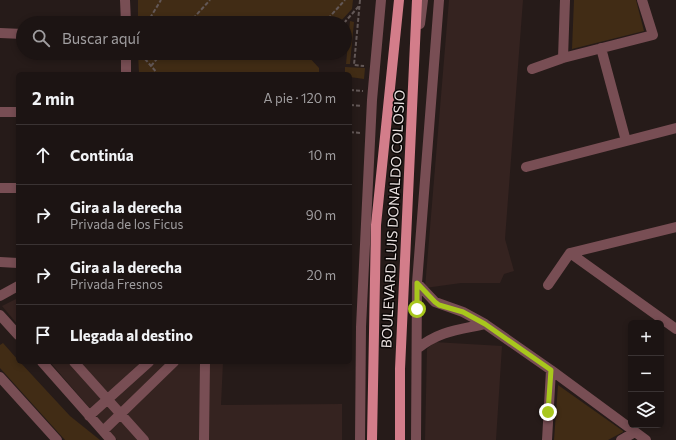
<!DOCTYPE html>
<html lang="es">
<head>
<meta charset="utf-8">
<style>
	:root { --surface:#1c1413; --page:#251d1c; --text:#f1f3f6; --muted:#a09ea0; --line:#3a3333 }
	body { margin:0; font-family:Commissioner,sans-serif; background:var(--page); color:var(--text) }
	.controls { position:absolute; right:12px; bottom:12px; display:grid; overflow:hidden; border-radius:6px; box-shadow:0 2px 6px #0003 }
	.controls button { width:36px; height:36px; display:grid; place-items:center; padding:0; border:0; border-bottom:1px solid var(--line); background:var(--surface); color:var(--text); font:20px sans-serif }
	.stop { position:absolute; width:12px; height:12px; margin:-9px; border:3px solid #a8c71d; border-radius:50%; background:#fff }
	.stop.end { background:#a8c71d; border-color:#fff; box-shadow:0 1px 4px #0008 }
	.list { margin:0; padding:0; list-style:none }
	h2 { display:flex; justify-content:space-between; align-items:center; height:52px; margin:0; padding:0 16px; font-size:17px }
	h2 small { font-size:13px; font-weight:400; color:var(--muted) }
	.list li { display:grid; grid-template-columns:26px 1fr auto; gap:12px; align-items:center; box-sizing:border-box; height:60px; padding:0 16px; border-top:1px solid var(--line) }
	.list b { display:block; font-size:15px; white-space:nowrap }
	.list p { margin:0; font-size:13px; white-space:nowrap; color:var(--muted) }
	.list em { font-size:13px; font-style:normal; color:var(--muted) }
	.icon { flex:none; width:22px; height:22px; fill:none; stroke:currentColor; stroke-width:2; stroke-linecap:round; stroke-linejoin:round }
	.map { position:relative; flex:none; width:676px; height:440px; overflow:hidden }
	.search { position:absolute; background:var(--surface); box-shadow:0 2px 6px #0003; left:16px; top:16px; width:336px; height:44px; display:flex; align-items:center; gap:10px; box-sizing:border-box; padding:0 14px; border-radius:22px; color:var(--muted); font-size:15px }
	.panel { position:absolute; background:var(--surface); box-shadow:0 2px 6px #0003; left:16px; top:72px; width:336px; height:292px; border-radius:6px }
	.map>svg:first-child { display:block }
	.built { fill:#352320 }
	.green { fill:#412c15 }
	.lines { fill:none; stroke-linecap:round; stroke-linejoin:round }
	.path { stroke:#635857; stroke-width:2; stroke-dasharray:4 2; stroke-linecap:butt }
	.minor { stroke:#784e54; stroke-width:10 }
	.major { stroke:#d37d8a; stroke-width:10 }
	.route { stroke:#a8c71d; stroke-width:5 }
	.labels { text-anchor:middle; stroke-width:3; stroke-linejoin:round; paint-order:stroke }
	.street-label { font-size:14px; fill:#eae1e0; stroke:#0b0706 }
</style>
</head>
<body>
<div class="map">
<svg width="676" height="440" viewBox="0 0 676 440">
	<rect width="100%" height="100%" fill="#261b19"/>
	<path class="built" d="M449,0H523L505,239L514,271L504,274L500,283H461L425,288Z
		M18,298V325L2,306Z
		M434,342L502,346L496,440H425L427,349Z
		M50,362H223L221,405L342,404V440H117Z"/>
	<path class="green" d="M138,0H353L352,9L339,23H138Z
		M574,0H636L644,31L572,49Z
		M350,21L354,22L350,64H346Z
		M138,53H311L308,56L319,68V74H139Z
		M345,67L365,68L364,79L350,77V74H345Z
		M3,343L18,360V362H20L70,416L100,440H65L0,368V345Z
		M558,385L623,431V432L608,440H554Z"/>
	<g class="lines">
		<path class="path" d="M360,0L354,65L364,66
			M147,23L161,0
			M189,23L210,0
			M324,23L345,0
			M344,23L359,6
			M144,53L145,59L158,74
			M151,66L162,53
			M350,90L363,91
			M350,105L362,106
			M350,132L360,133"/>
		<path class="minor" d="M125,0L126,23
			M420,24L423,0
			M0,33L23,34
			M601,48L626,141
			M126,53V74
			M563,58L565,0
			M532,69L563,58L653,35L642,0
			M0,112H18
			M526,167L676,128
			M0,188H18
			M570,253L676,329
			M570,253L676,227
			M0,262L18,263
			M417,283L435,302L463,312L485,324L551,370L646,440
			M548,285L570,253
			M0,296L18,286
			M0,315L18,335
			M417,349C439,331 458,330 485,324
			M42,362L111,440
			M74,362L144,440
			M0,377L57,440
			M89,416L149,362
			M103,431L174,362
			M204,440L205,362
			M360,440L361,327L372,100L381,0
			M416,440L417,283L439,0
			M547,440L551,370
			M621,440L635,432"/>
		<path class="major" d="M372,440L376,225L399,0
			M400,440V369L417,0"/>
	</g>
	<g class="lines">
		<path class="route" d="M417,309V283L435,302L439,305L463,312L485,324L551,370L548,412"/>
	</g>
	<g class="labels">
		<g class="street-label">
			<text transform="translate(393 219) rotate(-87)" y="5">BOULEVARD LUIS DONALDO COLOSIO</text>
		</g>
	</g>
</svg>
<div class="controls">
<button>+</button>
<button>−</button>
<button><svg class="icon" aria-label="layers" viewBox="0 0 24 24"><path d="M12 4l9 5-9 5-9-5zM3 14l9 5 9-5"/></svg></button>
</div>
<div class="stop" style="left:417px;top:309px"></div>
<div class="stop end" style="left:548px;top:412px"></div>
<div class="search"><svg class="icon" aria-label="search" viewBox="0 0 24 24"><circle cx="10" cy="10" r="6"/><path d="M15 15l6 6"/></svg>Buscar aquí</div>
<section class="panel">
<h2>2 min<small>A pie · 120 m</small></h2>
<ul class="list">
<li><svg class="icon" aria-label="ahead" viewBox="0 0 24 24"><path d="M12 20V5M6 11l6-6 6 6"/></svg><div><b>Continúa</b></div><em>10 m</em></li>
<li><svg class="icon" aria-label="right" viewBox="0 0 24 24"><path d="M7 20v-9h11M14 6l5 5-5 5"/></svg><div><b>Gira a la derecha</b><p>Privada de los Ficus</p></div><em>90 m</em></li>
<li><svg class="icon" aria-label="right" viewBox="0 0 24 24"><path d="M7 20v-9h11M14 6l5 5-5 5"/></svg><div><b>Gira a la derecha</b><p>Privada Fresnos</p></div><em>20 m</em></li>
<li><svg class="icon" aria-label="arrive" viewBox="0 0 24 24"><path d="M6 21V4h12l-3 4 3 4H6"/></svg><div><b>Llegada al destino</b></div></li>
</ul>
</section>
</div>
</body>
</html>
